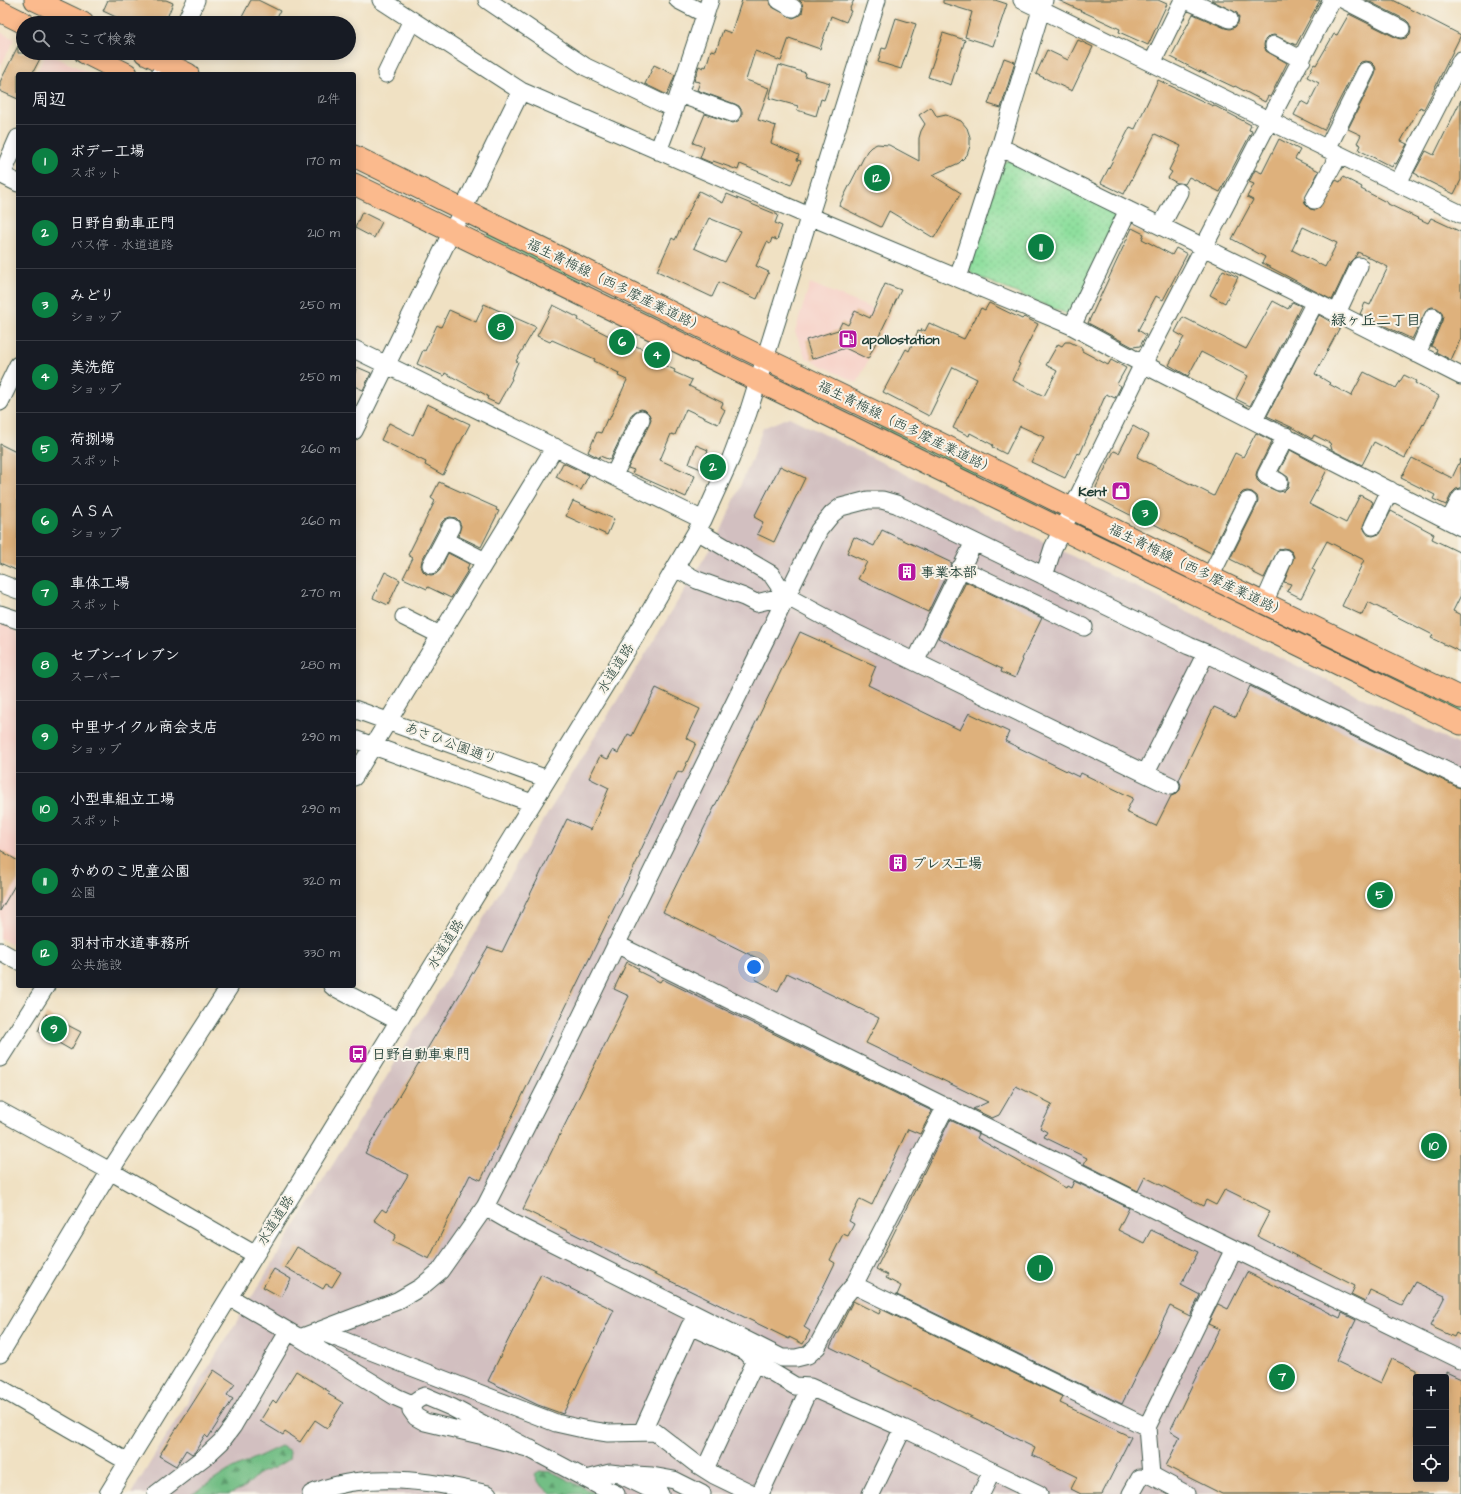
<!DOCTYPE html>
<html lang="ja">
<head>
<meta charset="utf-8">
<style>
	:root { --surface:#171b24; --page:#20242c; --text:#f1f3f6; --muted:#9ea1a6; --line:#363941; --accent:#0b8043 }
	body { margin:0; font-family:"Architects Daughter","Klee One",sans-serif; background:var(--page); color:var(--text) }
	.controls { position:absolute; right:12px; bottom:12px; display:grid; overflow:hidden; border-radius:4px; box-shadow:0 2px 10px #0003 }
	.controls button { width:36px; height:36px; display:grid; place-items:center; padding:0; border:0; border-bottom:1px solid var(--line); background:var(--surface); color:var(--text); font:20px sans-serif }
	.you { position:absolute; left:754px; top:967px; width:14px; height:14px; margin:-10px; border:3px solid #fff; border-radius:50%; background:#1a73e8; box-shadow:0 0 0 6px #1a73e833 }
	.badge { display:grid; place-items:center; width:26px; height:26px; border-radius:50%; background:var(--accent); color:#fff; font-size:13px; font-weight:700 }
	.pin { position:absolute; translate:-50% -50%; border:2px solid #fff; box-shadow:0 1px 4px #0006 }
	.list { margin:0; padding:0; list-style:none }
	h2 { display:flex; justify-content:space-between; align-items:center; height:52px; margin:0; padding:0 16px; font-size:17px }
	h2 small { font-size:13px; font-weight:400; color:var(--muted) }
	.list li { display:grid; grid-template-columns:26px 1fr auto; gap:12px; align-items:center; box-sizing:border-box; height:72px; padding:0 16px; border-top:1px solid var(--line) }
	.list b { display:block; font-size:15px; white-space:nowrap }
	.list p { margin:0; font-size:13px; white-space:nowrap; color:var(--muted) }
	.list em { font-size:13px; font-style:normal; color:var(--muted) }
	.icon { flex:none; width:22px; height:22px; fill:none; stroke:currentColor; stroke-width:2; stroke-linecap:round; stroke-linejoin:round }
	.map { position:relative; flex:none; width:1461px; height:1494px; overflow:hidden }
	.search { position:absolute; background:var(--surface); box-shadow:0 2px 10px #0003; left:16px; top:16px; width:340px; height:44px; display:flex; align-items:center; gap:10px; box-sizing:border-box; padding:0 14px; border-radius:22px; color:var(--muted); font-size:15px }
	.panel { position:absolute; background:var(--surface); box-shadow:0 2px 10px #0003; left:16px; top:72px; width:340px; height:916px; border-radius:4px }
	.map>svg:first-child { display:block }
	.built { fill:#f7d1c8 }
	.industrial { fill:#d2bfc0; fill-rule:evenodd }
	.grass { fill:url(#grass-dots); stroke:#578e69 }
	.forest { fill:url(#forest-firs); stroke:#497e5c }
	.building { fill:#deb17b; fill-rule:evenodd }
	.lines { fill:none; stroke-linecap:round; stroke-linejoin:round }
	.minor-casing { stroke:#3e5649; stroke-width:19 }
	.major-casing { stroke:#3e5649; stroke-width:23 }
	.minor { stroke:#fff; stroke-width:17 }
	.major { stroke:#fbba8d; stroke-width:21 }
	.labels { text-anchor:middle; stroke-width:4; stroke-linejoin:round; paint-order:stroke }
	.street-label { font-size:14px; fill:#1f3d34; stroke:#f7f3e8 }
	.poi-label { font-size:14px; font-weight:bold; fill:#1f3d34; stroke:#f7f3e8; text-anchor:start }
	.neighbourhood-label { font-size:15px; font-weight:bold; fill:#1f3d34; stroke:#f7f3e8 }
</style>
</head>
<body>
<div class="map">
<svg width="1461" height="1494" viewBox="0 0 1461 1494">
	<defs>
		<pattern id="grass-dots" width="8" height="8" patternUnits="userSpaceOnUse"><rect width="8" height="8" fill="#8fdf9e"/><path d="M2 2h.1M6 6h.1" fill="none" stroke="#7bc089" stroke-width="1.8" stroke-linecap="round"/></pattern>
		<pattern id="forest-firs" width="22" height="20" patternUnits="userSpaceOnUse"><rect width="22" height="20" fill="#73be85"/><path d="M5 1l3.5 6h-7zM16 11l3.5 6h-7z" fill="#5e9c6e"/></pattern>
	</defs>
	<rect width="100%" height="100%" fill="#f7f3e8"/>
	<filter id="ink" filterUnits="userSpaceOnUse"><feTurbulence type="fractalNoise" baseFrequency=".025" numOctaves="2"/><feDisplacementMap in="SourceGraphic" scale="8" xChannelSelector="R" yChannelSelector="G"/><feConvolveMatrix kernelMatrix="1 2 1 2 8 2 1 2 1" color-interpolation-filters="sRGB"/></filter>
	<filter id="wash" filterUnits="userSpaceOnUse"><feTurbulence type="fractalNoise" baseFrequency=".012" numOctaves="4" result="noise"/><feDisplacementMap in="SourceGraphic" scale="16" xChannelSelector="R" yChannelSelector="G"/><feGaussianBlur stdDeviation="0.9" result="paint"/><feColorMatrix in="noise" values="0 0 0 0 0 0 0 0 0 0 0 0 0 0 0 0 0 1.4 0 .05"/><feComposite in="paint" operator="in"/></filter>
	<g filter="url(#wash)">
		<rect width="100%" height="100%" fill="#f0e1c3"/>
		<path class="built" d="M0,32L14,39L0,68Z
			M46,53L92,74H36Z
			M810,283L890,316L857,383L806,358L795,332Z
			M0,616L18,622V948L0,938Z"/>
		<path class="industrial" d="M789,417L1461,746V1494H131L722,529L752,458L763,428ZM1416,1377H1446V1479H1416Z"/>
		<path class="grass" d="M1009,160L1113,210L1116,226L1073,313L1067,314L973,275L969,269L1003,163Z
			M490,233L607,291L650,315L725,353L489,238L487,235Z
			M799,385L1038,502L1037,504L1035,505L899,438L874,424L799,387Z
			M1099,533L1310,636V639L1097,536Z
			M1325,642L1461,708V714L1322,645Z"/>
		<path class="forest" d="M281,1446L290,1451L289,1459L274,1468L260,1473L245,1487L229,1494H192L228,1471Z
			M539,1471L552,1472L596,1494H551L538,1482L535,1475Z"/>
		<g id="blocks">
			<path class="building" d="M108,0H166L173,3L165,23H129L103,11Z
				M251,0H258L280,11L274,23H252L242,17Z
				M742,0H769L770,5L774,8L793,18L798,16L802,13L803,8L802,3L799,0H854L849,10L851,11L846,22L831,16L820,49L789,38L781,61L755,51L746,80L769,88L758,120L776,126L771,143L799,155L797,160L801,161L791,185L740,164L738,170L713,161L712,163L700,158L704,147L693,143L705,114L733,123L738,121L742,116V111L739,106L735,104L697,90L700,82L694,81L699,66L703,68L704,66L706,67L711,50L716,51L723,30L731,33Z
				M943,0H995L1007,4L993,46L965,37L972,12L943,3Z
				M1058,0H1158L1167,4L1148,45L1119,32L1120,29Z
				M1211,0H1320L1296,45L1274,35L1269,36L1265,40L1264,45L1266,51L1287,63L1270,97L1268,96L1265,102L1235,86L1234,87L1200,71V72L1171,57L1193,14L1225,28L1230,29L1235,27L1238,23L1239,18L1237,13Z
				M1366,0H1393L1461,35L1424,109L1420,107L1401,141L1407,144L1396,164L1394,163L1392,167L1359,150L1361,145L1357,143L1361,135L1348,129L1375,75L1376,70L1375,66L1371,62L1365,61L1361,62L1357,66L1324,130L1294,115L1301,101L1308,105L1319,83L1307,77L1314,64L1316,65L1334,34L1337,35L1349,14L1397,38L1401,39L1406,38L1410,34L1411,28L1409,23L1406,20Z
				M896,18L916,24L901,69L878,62L882,48L886,49Z
				M943,33L965,40L951,85L928,77Z
				M1078,40L1093,47L1072,91L1036,74L1047,50L1068,60Z
				M18,46V53H43L32,74H18V99L0,91V82Z
				M1004,58L1015,62L1001,108L988,104Z
				M654,65L675,75L667,95L645,84Z
				M779,65L806,73L805,76L830,83L824,100L821,99L816,116L797,110L798,106L769,98Z
				M1158,80L1213,106V105L1251,125L1249,130L1252,131L1220,192L1189,177L1185,184L1177,183L1168,178L1172,172L1169,170L1181,146L1155,134L1124,194L1101,183L1130,127L1135,129Z
				M1461,100V180L1454,194L1418,176V175L1414,173L1426,151L1434,155Z
				M931,107L937,117L946,115L961,121L967,128L970,137V146L967,155L959,163L932,175L961,193L934,238L889,211L881,227L839,206L867,151L871,147L877,144L889,145L919,161V138L921,131L925,124L919,115Z
				M1279,139L1300,150L1295,159L1319,171L1304,200L1306,205L1310,209L1315,210L1319,208L1336,180L1340,182L1343,177L1362,187L1361,189L1388,203V204L1428,223L1431,218L1461,232V338L1451,360L1436,352L1437,349L1431,346L1442,321L1443,316L1441,311L1437,308L1432,307L1427,309L1412,339L1360,314L1365,303L1370,305L1388,267L1358,252L1355,257L1350,262L1332,300L1262,263L1265,257L1232,239L1253,200L1247,197L1254,184L1249,182L1255,170L1262,173ZM1303,227L1337,243L1325,267L1292,250Z
				M699,191L723,203L727,194L778,215L775,223L782,226L777,240L772,238L770,244L767,242L756,266L769,272L757,299L719,282L712,297L657,271L672,238L675,240ZM709,218L741,231L725,262L694,248Z
				M362,212L382,222L374,238L355,228Z
				M1132,228L1144,234L1142,239L1172,255L1176,248L1187,254L1163,300L1156,296L1138,330L1146,335L1140,346L1133,347L1088,323Z
				M1223,270L1238,277L1225,303L1210,295Z
				M885,284L901,290L868,359L845,348L812,359L806,340L838,330L842,322L848,325L855,311L870,318Z
				M1273,301L1288,309L1292,302L1301,306L1250,406L1236,399L1248,376L1201,352L1188,376L1169,365L1184,337L1175,332L1183,317L1246,349Z
				M989,303L1022,319L1024,317L1038,324L1020,359L1018,363L1020,364L1012,380L1044,396L1057,371L1046,365L1058,344L1062,346L1065,342H1070L1082,348V351L1108,365L1111,360L1126,368L1117,384L1121,386L1115,398L1106,394L1080,454L1077,453L1065,478L1031,462L1044,437L1020,426L1006,454L992,447L993,445L970,433L969,436L953,428L977,379L953,367L929,416L883,392L906,349L909,351L918,331L921,332L922,329L925,331L929,323L964,339L981,308L985,310Z
				M484,304L536,327L516,361L518,362L511,378L512,379L498,404L487,399L488,396L445,373L444,376L417,364L423,350L425,351L437,325L441,327L449,310L476,322Z
				M553,305L579,318L578,320L619,341L620,339L663,358L661,364L675,370L674,372L692,380L689,386L723,403L721,407L725,410L718,424L686,409L675,435L671,434L660,460L695,476L686,497L632,473L634,470L628,468L650,423L651,419L649,414L645,410L641,409L636,411L632,414L610,460L600,456L599,458L588,452L597,432L601,433L607,419L609,420L627,380L618,376L619,373L594,361L595,359L552,340L550,342L537,336Z
				M1319,315L1340,327L1315,374L1330,383L1329,384L1351,396L1364,372L1396,388L1404,375L1416,381L1415,383L1439,396L1424,425L1423,424L1405,458L1374,442L1362,465L1332,450L1330,443L1314,435L1312,439L1291,427L1267,416Z
				M357,367L371,373L363,390L354,386V375Z
				M427,404L470,424L460,443H459L443,475L425,465L426,462L381,440L389,423L413,435Z
				M1133,426L1149,435L1137,457L1214,496L1235,453L1243,457L1256,433L1272,441L1257,471L1256,475L1257,480L1261,484L1279,492L1284,491L1288,487L1289,482L1288,477L1279,471L1290,450L1327,470L1309,504L1346,523L1360,495L1373,502L1363,526L1365,531L1368,535L1373,536L1379,534L1391,511L1434,534L1432,539L1461,553V595L1453,611L1461,615V652L1431,638L1433,635L1368,602L1362,615L1342,606L1364,560L1327,541L1312,569L1315,571L1301,598L1287,591L1291,584L1284,582L1294,557L1292,552L1288,549L1283,548L1278,550L1264,578L1252,572V570L1230,559L1257,505L1258,500L1257,496L1252,492L1247,491L1243,492L1239,496L1211,553L1140,517L1138,519L1099,499L1096,487L1114,451L1119,453Z
				M0,444L18,453V571L0,563Z
				M696,445L708,450L701,469L689,464Z
				M1412,458L1452,478L1461,459V488L1456,489L1452,493L1446,505L1433,499L1435,495L1401,478Z
				M563,463L589,475L581,490L556,477Z
				M780,466L805,478L774,542L757,534L763,522L754,517Z
				M439,482L497,508L496,510L499,511L481,547L458,536L461,526L459,521L456,518L450,517L445,519L442,522L422,560L421,566L423,571L426,574L431,575L436,574L440,570L448,553L469,564L467,569L468,570L451,598L428,587L427,589L403,578L413,558L408,555L435,501L431,498Z
				M573,501L614,519L607,535L566,516Z
				M882,530L952,563L928,612L858,579L867,562L847,553L854,537L874,546Z
				M385,572L400,580L388,605L373,598Z
				M966,582L1042,618L1022,659L1023,660L1015,678L1001,672L1002,669L938,638Z
				M800,632L876,666L868,685L960,730L969,713L1009,732L1005,741L1079,777L1081,773L1133,798L1126,812L1156,826L1171,796L1176,794L1180,790L1181,785L1179,780L1214,707L1236,717L1250,686L1457,787L1461,788V1336L1456,1333L1454,1337L1430,1326L1445,1296L1415,1282L1402,1305L1370,1290L1365,1302L1351,1295L1355,1286L1257,1236L1270,1211L1225,1189L1216,1205L1206,1200L1203,1206L1145,1177L1138,1191L1084,1164L1087,1158L1044,1137L1047,1132L1040,1128L1052,1104L1016,1086L999,1115L992,1118L973,1109L988,1102L866,1043L879,1018L787,973L778,991L755,979L763,961L663,912Z
				M656,688L700,709L686,738L696,743L682,773L678,771L639,854L640,855L481,1180L470,1175L429,1259L393,1241L396,1235L374,1220L382,1209L386,1212L408,1175L365,1153L488,947L502,952L567,819L591,830L609,788L589,778L600,756L608,759L613,750L618,753L628,734L632,736Z
				M0,850L18,861V880L0,911Z
				M627,962L639,969L638,971L660,982L662,979L932,1111L920,1134L908,1129L872,1205L860,1199L849,1221L854,1224L848,1236L843,1234L830,1260L835,1263L804,1327L810,1331L803,1344L789,1337V1339L523,1209L629,996L614,989Z
				M46,1014L81,1032L71,1050L38,1031Z
				M950,1120L979,1134L977,1138L1066,1188L1067,1186L1071,1188L1074,1181L1129,1208L1118,1230L1144,1243L1151,1230L1198,1252L1181,1285L1200,1295L1190,1316L1170,1306L1122,1404L897,1295L901,1286L886,1278L888,1275L876,1269Z
				M297,1247L341,1272L332,1287L326,1284L323,1289L285,1267Z
				M274,1269L291,1279L281,1297L263,1287Z
				M1247,1272L1340,1318L1342,1313L1356,1320L1336,1361L1381,1383L1392,1359L1416,1370V1479H1446V1372L1461,1379V1494H1222L1166,1466L1180,1437L1170,1431L1219,1329L1208,1324L1218,1304L1228,1309Z
				M541,1274L614,1310L563,1414L538,1405L488,1381Z
				M853,1301L879,1314L881,1309L1063,1397L1060,1403L1131,1437L1102,1494H1081L1071,1489L1077,1477L1032,1455L1035,1448L830,1347Z
				M214,1370L235,1384L227,1395L233,1399L208,1438L205,1435L195,1452L192,1454L186,1450L176,1466L159,1456Z
				M296,1371L330,1392L328,1394L343,1403L327,1428L315,1420L300,1442L285,1432L283,1435L260,1421L273,1400L276,1403Z"/>
		</g>
	</g>
	<g filter="url(#ink)">
		<use href="#blocks" fill-opacity="0" stroke="#3e5649" stroke-width="1"/>
		<g class="lines">
			<defs>
				<path id="minor" d="M381,0L521,91L809,216L1072,326L1143,364L1461,527
					M487,0L586,67L674,109
					M678,0L705,14
					M779,0L793,8
					M1022,0L1461,214
					M1186,0L1229,19
					M1344,0L1401,29
					M185,23L196,0
					M1274,45L1302,60
					M1152,63L1183,0
					M160,74L171,53
					M386,74L412,20
					M679,94L732,113
					M1000,147L1315,302L1461,376
					M1327,149L1366,71
					M658,151L674,109L710,0
					M0,174L18,183
					M2,175L18,138
					M1398,183L1461,60
					M1314,200L1339,155
					M1161,226L1179,192
					M958,278L1000,147L1044,0
					M1337,313L1359,266
					M1072,326L1128,210
					M354,349L703,520
					M1417,354L1433,317
					M0,402L18,365
					M1254,420L1315,302
					M354,431L521,91
					M614,475L641,419
					M1279,482L1266,475L1286,436
					M1449,521L1461,498
					M1373,526L1390,490
					M697,531L771,574L786,596L845,628L1171,786
					M444,540L485,561
					M431,565L451,527
					M675,568L697,580L744,597L756,603L786,596
					M960,568L1084,627
					M1044,576L1053,548L1143,364L1332,0
					M1210,577L1248,501
					M0,583L18,590
					M1264,603L1284,558
					M0,614L18,620
					M404,617L440,635
					M915,662L974,542
					M354,709L547,779
					M354,739L532,803
					M1146,773L1206,653
					M354,777L555,447
					M616,944L1234,1249L1461,1360
					M0,951L18,961
					M332,986L398,1021
					M0,1058L46,986
					M0,1111L110,1171L254,1254
					M485,1207L511,1222L782,1358H796L808,1355L817,1347L843,1298L854,1285L946,1106
					M854,1285L1147,1427
					M229,1297L300,1338L397,1301L421,1287L440,1271L485,1207L551,1078L819,530L832,514L841,507L868,500H882L896,504L1189,646L1206,653L1461,778
					M319,1331L556,1423L583,1429L608,1433L655,1432L695,1463L714,1475L753,1494
					M300,1338L396,1397L412,1404
					M0,1354L110,1171L230,986
					M0,1388L128,1462
					M642,1432L690,1326L747,1352L755,1362L795,1386L810,1387L903,1428L1039,1494
					M531,1449L488,1437L425,1422L416,1417L411,1410C413,1402 417,1399 425,1396L451,1407L607,1490L616,1494
					M705,1469L755,1362
					M619,1474L652,1476L674,1480L702,1494
					M587,1479L610,1473L619,1474L660,1494
					M108,1494L636,635L703,520L731,458L748,413L877,0
					M156,1494L207,1455L221,1442L233,1426L288,1332
					M311,1494C364,1470 433,1481 488,1494
					M760,1494L810,1387
					M871,1494L903,1428
					M981,1494L992,1471
					M1131,1494L1140,1478
					M1186,1494L1151,1475L1147,1427L1234,1249"/>
				<path id="major" d="M35,0L83,23
					M0,11L24,23
					M85,53L127,74
					M145,53L188,74
					M354,156L764,358L948,447L1210,577L1461,698
					M354,184L1461,724"/>
			</defs>
			<use href="#minor" class="minor-casing"/>
			<use href="#major" class="major-casing"/>
			<use href="#minor" class="minor"/>
			<use href="#major" class="major"/>
		</g>
	</g>
	<defs>
		<symbol id="fuel-square" viewBox="-11 -11 22 22"><rect x="-9" y="-9" width="18" height="18" rx="4" fill="#b5179e" stroke="#f7f3e8"/><path d="M-5.5-6h7V0h2V4h1.3V-2.5L3-4.5l.8-.8L6-3V5H2.5V1h-1V6h-7ZM-4.2-4.7v3.2H.2V-4.7Z" fill="#fff"/></symbol>
		<symbol id="shop-square" viewBox="-11 -11 22 22"><rect x="-9" y="-9" width="18" height="18" rx="4" fill="#b5179e" stroke="#f7f3e8"/><path d="M-5-2.5h2.3a2.7 3.5 0 0 1 5.4 0H5L5.5 6h-11ZM-1.5-2.5h3a1.5 2.3 0 0 0-3 0Z" fill="#fff"/></symbol>
		<symbol id="building-square" viewBox="-11 -11 22 22"><rect x="-9" y="-9" width="18" height="18" rx="4" fill="#b5179e" stroke="#f7f3e8"/><path d="M-4-6H4V6H1V3H-1V6H-4ZM-2.5-4.3h1.7v1.8h-1.7ZM.8-4.3h1.7v1.8H.8ZM-2.5-1h1.7V.8h-1.7ZM.8-1h1.7V.8H.8Z" fill="#fff"/></symbol>
		<symbol id="bus-square" viewBox="-11 -11 22 22"><rect x="-9" y="-9" width="18" height="18" rx="4" fill="#b5179e" stroke="#f7f3e8"/><path d="M-5-6H5V4H4V6H2V4H-2V6H-4V4H-5ZM-3.5-4V0h7V-4ZM-3.5 1.2v1.5H-2V1.2ZM2 1.2v1.5H3.5V1.2Z" fill="#fff"/></symbol>
	</defs>
	<g fill-rule="evenodd">
		<use href="#fuel-square" x="837" y="328" width="22" height="22"/>
		<use href="#shop-square" x="1110" y="480" width="22" height="22"/>
		<use href="#building-square" x="896" y="561" width="22" height="22"/>
		<use href="#building-square" x="887" y="852" width="22" height="22"/>
		<use href="#bus-square" x="347" y="1043" width="22" height="22"/>
	</g>
	<g class="labels">
		<g class="street-label">
			<text transform="translate(616 285) rotate(26)" y="5">福生青梅線（西多摩産業道路）</text>
			<text transform="translate(907 427) rotate(26)" y="5">福生青梅線（西多摩産業道路）</text>
			<text transform="translate(1198 570) rotate(26)" y="5">福生青梅線（西多摩産業道路）</text>
			<text transform="translate(615 668) rotate(-58)" y="5">水道道路</text>
			<text transform="translate(451 743) rotate(20)" y="5">あさひ公園通り</text>
			<text transform="translate(445 944) rotate(-58)" y="5">水道道路</text>
			<text transform="translate(275 1220) rotate(-58)" y="5">水道道路</text>
		</g>
		<g class="poi-label">
			<text x="862" y="344">apollostation</text>
			<text x="1107" y="496" text-anchor="end">Kent</text>
			<text x="921" y="577">事業本部</text>
			<text x="912" y="868">プレス工場</text>
			<text x="372" y="1059">日野自動車東門</text>
		</g>
		<g class="neighbourhood-label">
			<text x="1376" y="325">緑ヶ丘二丁目</text>
		</g>
	</g>
</svg>
<div class="controls">
<button>+</button>
<button>−</button>
<button><svg class="icon" aria-label="locate" viewBox="0 0 24 24"><circle cx="12" cy="12" r="6"/><path d="M12 2v4M12 18v4M2 12h4M18 12h4"/></svg></button>
</div>
<div class="you"></div>
<div class="pin badge" style="left:1040px;top:1268px">1</div>
<div class="pin badge" style="left:713px;top:467px">2</div>
<div class="pin badge" style="left:1145px;top:513px">3</div>
<div class="pin badge" style="left:657px;top:355px">4</div>
<div class="pin badge" style="left:1380px;top:895px">5</div>
<div class="pin badge" style="left:622px;top:342px">6</div>
<div class="pin badge" style="left:1282px;top:1377px">7</div>
<div class="pin badge" style="left:501px;top:327px">8</div>
<div class="pin badge" style="left:54px;top:1029px">9</div>
<div class="pin badge" style="left:1434px;top:1146px">10</div>
<div class="pin badge" style="left:1041px;top:247px">11</div>
<div class="pin badge" style="left:877px;top:178px">12</div>
<div class="search"><svg class="icon" aria-label="search" viewBox="0 0 24 24"><circle cx="10" cy="10" r="6"/><path d="M15 15l6 6"/></svg>ここで検索</div>
<section class="panel">
<h2>周辺<small>12件</small></h2>
<ul class="list">
<li><span class="badge">1</span><div><b>ボデー工場</b><p>スポット</p></div><em>170 m</em></li>
<li><span class="badge">2</span><div><b>日野自動車正門</b><p>バス停 · 水道道路</p></div><em>210 m</em></li>
<li><span class="badge">3</span><div><b>みどり</b><p>ショップ</p></div><em>250 m</em></li>
<li><span class="badge">4</span><div><b>美洗館</b><p>ショップ</p></div><em>250 m</em></li>
<li><span class="badge">5</span><div><b>荷捌場</b><p>スポット</p></div><em>260 m</em></li>
<li><span class="badge">6</span><div><b>ＡＳＡ</b><p>ショップ</p></div><em>260 m</em></li>
<li><span class="badge">7</span><div><b>車体工場</b><p>スポット</p></div><em>270 m</em></li>
<li><span class="badge">8</span><div><b>セブン-イレブン</b><p>スーパー</p></div><em>280 m</em></li>
<li><span class="badge">9</span><div><b>中里サイクル商会支店</b><p>ショップ</p></div><em>290 m</em></li>
<li><span class="badge">10</span><div><b>小型車組立工場</b><p>スポット</p></div><em>290 m</em></li>
<li><span class="badge">11</span><div><b>かめのこ児童公園</b><p>公園</p></div><em>320 m</em></li>
<li><span class="badge">12</span><div><b>羽村市水道事務所</b><p>公共施設</p></div><em>330 m</em></li>
</ul>
</section>
</div>
</body>
</html>
